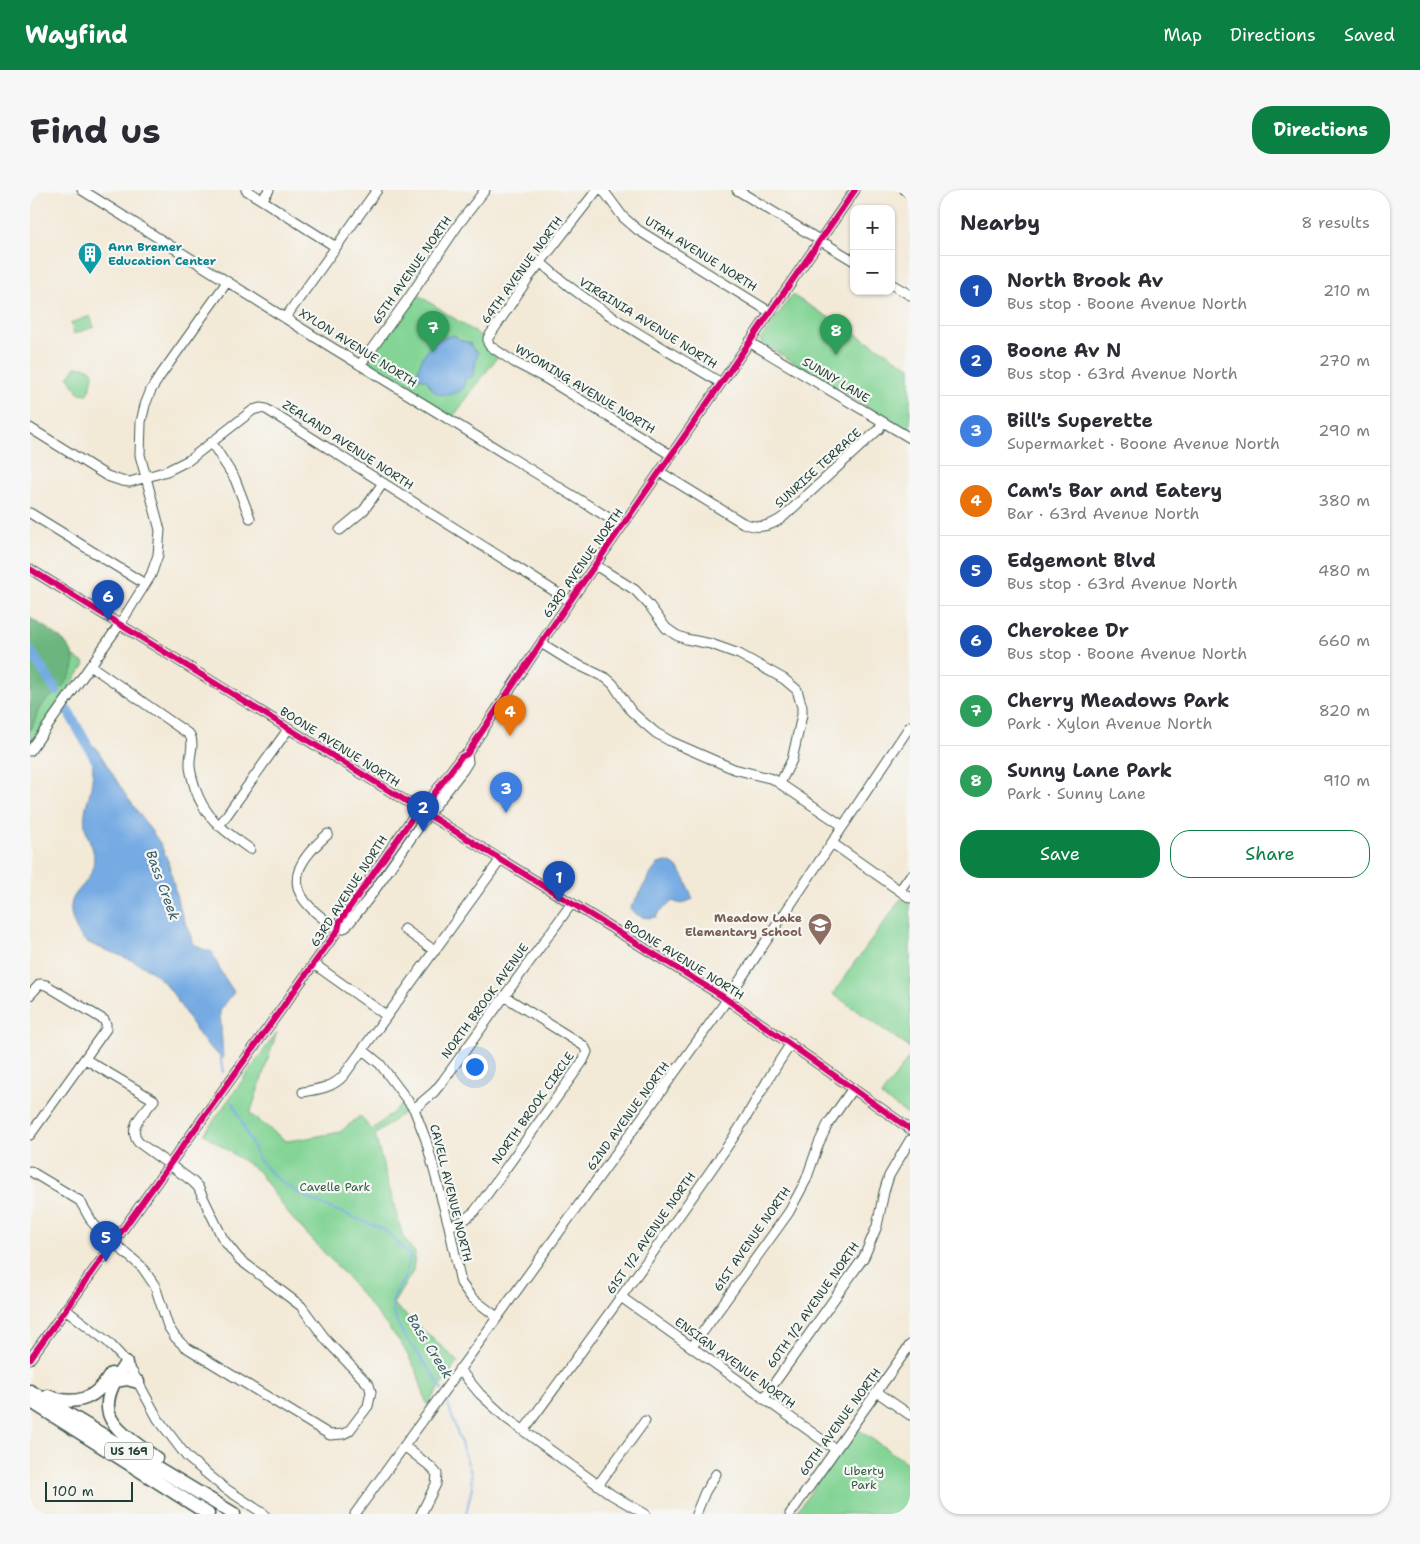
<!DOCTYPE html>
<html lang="en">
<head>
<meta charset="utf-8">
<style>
	:root { --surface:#fff; --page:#f7f7f7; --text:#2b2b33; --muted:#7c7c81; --line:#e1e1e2; --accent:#0b8043 }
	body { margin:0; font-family:"Shantell Sans",sans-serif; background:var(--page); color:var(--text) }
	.controls { position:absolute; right:15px; top:15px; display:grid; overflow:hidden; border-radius:10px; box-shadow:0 1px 4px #0004 }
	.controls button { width:45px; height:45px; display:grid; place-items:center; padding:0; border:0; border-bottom:1px solid var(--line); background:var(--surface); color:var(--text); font:25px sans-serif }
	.scale { position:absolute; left:15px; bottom:12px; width:88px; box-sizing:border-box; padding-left:5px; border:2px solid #1f3d34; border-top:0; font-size:14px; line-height:18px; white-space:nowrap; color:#1f3d34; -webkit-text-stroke:4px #f6f6f2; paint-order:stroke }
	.you { position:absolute; left:444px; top:876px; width:18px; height:18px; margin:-12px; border:4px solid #fff; border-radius:50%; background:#1a73e8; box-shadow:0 0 0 8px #1a73e833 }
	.badge { display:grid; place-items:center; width:32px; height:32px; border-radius:50%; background:var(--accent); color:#fff; font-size:16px; font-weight:700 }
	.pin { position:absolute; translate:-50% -41px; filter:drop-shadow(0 1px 2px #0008) }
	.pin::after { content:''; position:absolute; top:26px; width:18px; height:15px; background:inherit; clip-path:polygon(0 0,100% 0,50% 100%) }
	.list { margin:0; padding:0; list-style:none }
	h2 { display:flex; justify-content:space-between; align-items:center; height:65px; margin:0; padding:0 20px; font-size:21px }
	h2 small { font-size:16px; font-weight:400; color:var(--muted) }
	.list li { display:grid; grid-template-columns:32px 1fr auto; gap:15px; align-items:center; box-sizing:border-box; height:70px; padding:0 20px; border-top:1px solid var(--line) }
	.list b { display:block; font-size:19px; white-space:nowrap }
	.list p { margin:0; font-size:16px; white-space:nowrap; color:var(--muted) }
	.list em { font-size:16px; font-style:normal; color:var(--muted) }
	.actions { display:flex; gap:10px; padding:15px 20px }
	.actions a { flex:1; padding:11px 0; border:1px solid var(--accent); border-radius:20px; text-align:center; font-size:18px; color:var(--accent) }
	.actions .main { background:var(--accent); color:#fff }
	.map { position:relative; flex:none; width:880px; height:1324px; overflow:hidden; border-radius:20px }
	header { display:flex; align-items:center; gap:30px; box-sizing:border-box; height:70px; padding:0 25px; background:var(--accent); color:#fff }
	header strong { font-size:24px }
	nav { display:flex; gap:28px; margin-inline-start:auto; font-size:18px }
	.intro { display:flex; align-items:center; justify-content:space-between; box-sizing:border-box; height:120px; padding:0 30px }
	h1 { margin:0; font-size:35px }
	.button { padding:12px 22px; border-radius:20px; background:var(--accent); color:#fff; font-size:18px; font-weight:700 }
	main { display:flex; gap:30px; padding:0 30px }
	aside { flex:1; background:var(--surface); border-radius:20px; box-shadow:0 1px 4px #0004 }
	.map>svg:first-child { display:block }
	.green { fill:#83d495; stroke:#518864 }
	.forest { fill:#6ab67e; stroke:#447a59 }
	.water { fill:#75aae3; stroke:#4a748c }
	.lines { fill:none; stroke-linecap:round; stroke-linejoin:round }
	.stream { stroke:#75aae3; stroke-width:2 }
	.river { stroke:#75aae3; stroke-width:10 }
	.minor-casing { stroke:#3f574c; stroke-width:11 }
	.highway-casing { stroke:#3f574c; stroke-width:15 }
	.minor { stroke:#fff; stroke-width:9 }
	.highway { stroke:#fff; stroke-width:12 }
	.cycleway-casing { stroke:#f6f6f2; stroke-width:9 }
	.cycleway { stroke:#d6006c; stroke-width:6 }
	.labels { text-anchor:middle; stroke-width:4.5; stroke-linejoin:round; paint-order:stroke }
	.shield { fill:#f6f6f2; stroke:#60746d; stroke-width:1 }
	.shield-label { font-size:11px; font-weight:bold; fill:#1f3d34 }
	.culture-label { font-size:12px; font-weight:bold; fill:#0d838f; stroke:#f6f6f2; text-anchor:start }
	.street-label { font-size:12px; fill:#1f3d34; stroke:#f6f6f2 }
	.education-label { font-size:12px; font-weight:bold; fill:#785e54; stroke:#f6f6f2; text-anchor:end }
	.park-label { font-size:12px; fill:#335b47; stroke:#f6f6f2 }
	.water-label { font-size:14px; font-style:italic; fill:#395e69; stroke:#f6f6f2 }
</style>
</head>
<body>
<header>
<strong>Wayfind</strong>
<nav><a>Map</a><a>Directions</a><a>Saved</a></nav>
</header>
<div class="intro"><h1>Find us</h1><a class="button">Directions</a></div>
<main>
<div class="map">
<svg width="880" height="1324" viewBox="0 0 880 1324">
	<rect width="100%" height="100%" fill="#f6f6f2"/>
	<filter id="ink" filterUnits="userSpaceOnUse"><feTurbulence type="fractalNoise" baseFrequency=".02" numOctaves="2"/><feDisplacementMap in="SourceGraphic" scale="10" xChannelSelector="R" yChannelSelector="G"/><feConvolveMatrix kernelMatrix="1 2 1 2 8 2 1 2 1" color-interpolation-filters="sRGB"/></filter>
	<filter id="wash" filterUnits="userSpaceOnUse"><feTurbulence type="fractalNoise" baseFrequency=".0096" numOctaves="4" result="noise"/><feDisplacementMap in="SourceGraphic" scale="20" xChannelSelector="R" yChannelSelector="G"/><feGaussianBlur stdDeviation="1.12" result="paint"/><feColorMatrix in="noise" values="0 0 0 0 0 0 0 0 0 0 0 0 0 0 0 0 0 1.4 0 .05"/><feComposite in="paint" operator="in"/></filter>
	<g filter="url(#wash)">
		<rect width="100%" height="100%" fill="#f3e9d7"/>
		<path class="green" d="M387,104L454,148L455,157L468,166L423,227L336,174Z
			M762,105L880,177V243L732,153L730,150Z
			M60,126L64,137L44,144L41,133Z
			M46,177C71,175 62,189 58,204L48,203C46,196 41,193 38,187Z
			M0,437L55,474L0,553Z
			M871,709L880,715V858L803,804L826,770H827Z
			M247,842L220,924L256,951L272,949L310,942L330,926L342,940L374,913L377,920L345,945L373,1047L385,1063L383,1081L363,1114L428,1171L397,1215L387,1182L371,1153L317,1087L260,1026L228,981L174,944Z
			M880,866V926L851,906Z
			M826,1238L880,1275V1324H765Z"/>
		<path class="forest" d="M0,428C27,444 63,464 32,497C26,504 17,508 11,516C6,523 5,533 0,541Z"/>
		<path class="water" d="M424,145L430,150L440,153L443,159L448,162L443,186L435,189L434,198C420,209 403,208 397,190L387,188C389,166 401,149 424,145Z
			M65,556L95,604L130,653L138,671L149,717L164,754L172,759L182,762L191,782L204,802L190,821L193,869C185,862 177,856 171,847C155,827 146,801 125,784C105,768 78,763 55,751C45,741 35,719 45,705C52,695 60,690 63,677C67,657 57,652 55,636C53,625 57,613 60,602C63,588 64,574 61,560Z
			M636,672C652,674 658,697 663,709L651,714L642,711C637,718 630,719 626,727C614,729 609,727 600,719L620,685L628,674Z"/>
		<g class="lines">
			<path class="stream" d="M190,866L193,882
				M203,913L228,968L237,979L252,993L283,1011L355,1040L380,1066C378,1073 377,1081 374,1088C371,1095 365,1102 363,1109C357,1137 401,1174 412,1200
				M415,1206L441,1283L442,1297L436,1324"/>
			<path class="river" d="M0,460L26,501
				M38,521L67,572"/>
		</g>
	</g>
	<g filter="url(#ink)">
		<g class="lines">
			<defs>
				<path id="minor" d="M52,0L293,152L592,336
					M216,0L306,57
					M567,0L499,87L458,148V153L460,156L484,172L515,188L641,265
					M573,0L593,27L608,40L740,122
					M707,0L824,71
					M875,0L880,3
					M232,10L239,0
					M510,72C564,121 629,155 691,193
					M861,94L880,105
					M255,128L347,0
					M719,152L880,248
					M330,175L378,109L428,35L455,0
					M0,238L77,286L92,291L100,292L137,281L159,270L223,220L230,218L236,219L540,411
					M182,253L205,289L220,328
					M630,282L713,333C728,339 739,337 752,328L849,239L852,232
					M0,323L115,394
					M310,340L334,320L353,293
					M565,375L605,400L619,415L636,438L646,445L656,449L681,454L709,464L754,489L767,500L772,517V525L762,570L750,593
					M0,379L692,806L880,939
					M511,453L540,471L576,488L583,494L601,521L613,532L626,543L640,551L704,579L743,589L813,636
					M61,476L160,545C165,555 159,565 160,575C160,583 163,590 165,598C175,629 195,641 220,659
					M0,561L90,434L121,385L128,365L130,340L110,265L111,232L115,215L121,200L130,186L197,92
					M189,636L259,538
					M298,644C274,665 252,690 281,718C289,726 299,733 308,740
					M802,653L880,708
					M870,700L880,686
					M374,739L405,761
					M308,740L316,737L339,708L393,631L433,580L438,572L437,564
					M284,774L357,826
					M0,805L10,794L16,795L74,830L76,834V839L0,945
					M333,860L350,874L384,919L396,950L419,1036L431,1093L441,1107L467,1127
					M273,902C288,899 303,898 314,885L471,669
					M384,919L404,902L413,891L542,713
					M0,981L50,1011L62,1032L69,1040L112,1077L125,1096L138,1136L145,1147L154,1156L300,1245L313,1244L319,1241L338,1216L341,1202L339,1195L297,1151L271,1116L209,1069L193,1049L168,997L162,991L108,952C97,936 114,923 124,910L55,869
					M419,1036L433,1031L445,1021L553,871L557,862L554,856L474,806
					M591,1107L805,1259
					M35,1119L78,1152L91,1166L103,1183L128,1229L157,1267L193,1297L234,1324
					M662,1157L759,1022L776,990L789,953L798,934L823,898
					M0,1169L308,740L310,731L383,627L403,605L431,567L437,564L511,453L825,0
					M429,1179L450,1204L476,1228L582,1305L615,1324
					M847,1202L880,1225
					M733,1209L834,1067L847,1036L854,1002L859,986L880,950
					M494,1240C564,1144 636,1047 703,948C724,917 739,884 761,854
					M374,1256L401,1277L407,1284L406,1294L391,1324
					M568,1295L615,1231
					M325,1324L692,817L880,536
					M666,1324L675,1302L686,1284
					M760,1324L880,1155"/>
				<path id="highway" d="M96,1173C59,1226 83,1237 126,1268
					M85,1191L97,1189L108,1192
					M0,1201L204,1324
					M18,1206C46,1217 66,1209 81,1184
					M0,1211L178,1324"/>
			</defs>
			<use href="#minor" class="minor-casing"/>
			<use href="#highway" class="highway-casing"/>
			<use href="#minor" class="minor"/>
			<use href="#highway" class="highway"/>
			<defs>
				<path id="cycleway" d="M0,379L692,806L880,939
					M0,1169L308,740L310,731L383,627L403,605L431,567L437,564L511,453L825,0"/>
			</defs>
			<use href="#cycleway" class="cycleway-casing"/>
			<use href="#cycleway" class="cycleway"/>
		</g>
	</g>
	<defs>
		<symbol id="building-pin" viewBox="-11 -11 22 30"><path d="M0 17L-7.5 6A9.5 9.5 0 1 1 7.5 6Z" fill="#0f9aa8" stroke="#f6f6f2"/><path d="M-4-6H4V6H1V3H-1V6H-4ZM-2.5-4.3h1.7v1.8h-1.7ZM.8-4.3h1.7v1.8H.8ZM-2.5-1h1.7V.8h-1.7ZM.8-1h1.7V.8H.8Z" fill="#fff"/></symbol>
		<symbol id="school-pin" viewBox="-11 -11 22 30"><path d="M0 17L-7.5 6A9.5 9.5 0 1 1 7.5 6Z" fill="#8d6e63" stroke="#f6f6f2"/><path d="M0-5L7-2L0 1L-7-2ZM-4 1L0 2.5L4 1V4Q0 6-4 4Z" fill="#fff"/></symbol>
	</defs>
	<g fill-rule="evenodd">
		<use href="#building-pin" x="46" y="50" width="28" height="38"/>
		<use href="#school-pin" x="776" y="721" width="28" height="38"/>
	</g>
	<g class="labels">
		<rect class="shield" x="75" y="1252.5" width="48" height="17" rx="4"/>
		<g class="shield-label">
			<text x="99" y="1265">US 169</text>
		</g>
		<g class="culture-label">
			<text x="78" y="61">Ann Bremer<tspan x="78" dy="14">Education Center</tspan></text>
		</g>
		<g class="street-label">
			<text transform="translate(671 64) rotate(32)" y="4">UTAH AVENUE NORTH</text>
			<text transform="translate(382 80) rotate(-55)" y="4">65TH AVENUE NORTH</text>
			<text transform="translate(492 80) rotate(-54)" y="4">64TH AVENUE NORTH</text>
			<text transform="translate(618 133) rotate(32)" y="4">VIRGINIA AVENUE NORTH</text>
			<text transform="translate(328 158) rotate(32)" y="4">XYLON AVENUE NORTH</text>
			<text transform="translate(806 190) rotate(31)" y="4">SUNNY LANE</text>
			<text transform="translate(555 199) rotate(31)" y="4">WYOMING AVENUE NORTH</text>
			<text transform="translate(318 255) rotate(33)" y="4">ZEALAND AVENUE NORTH</text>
			<text transform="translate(788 278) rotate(-42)" y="4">SUNRISE TERRACE</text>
			<text transform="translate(553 373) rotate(-55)" y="4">63RD AVENUE NORTH</text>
			<text transform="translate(310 557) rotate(32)" y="4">BOONE AVENUE NORTH</text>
			<text transform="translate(319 701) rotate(-57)" y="4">63RD AVENUE NORTH</text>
			<text transform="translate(654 770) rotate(32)" y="4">BOONE AVENUE NORTH</text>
			<text transform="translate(455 811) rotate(-54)" y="4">NORTH BROOK AVENUE</text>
			<text transform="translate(503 918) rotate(-55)" y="4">NORTH BROOK CIRCLE</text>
			<text transform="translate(598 926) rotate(-54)" y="4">62ND AVENUE NORTH</text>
			<text transform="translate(421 1003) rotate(76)" y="4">CAVELL AVENUE NORTH</text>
			<text transform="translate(621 1043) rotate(-55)" y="4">61ST 1/2 AVENUE NORTH</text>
			<text transform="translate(722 1049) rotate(-55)" y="4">61ST AVENUE NORTH</text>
			<text transform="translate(783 1115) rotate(-55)" y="4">60TH 1/2 AVENUE NORTH</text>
			<text transform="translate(705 1173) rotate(36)" y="4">ENSIGN AVENUE NORTH</text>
			<text transform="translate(810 1232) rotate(-54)" y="4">60TH AVENUE NORTH</text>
		</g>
		<g class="education-label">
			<text x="772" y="732">Meadow Lake<tspan x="772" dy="14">Elementary School</tspan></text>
		</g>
		<g class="park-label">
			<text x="305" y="1001">Cavelle Park</text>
			<text x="834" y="1285">Liberty<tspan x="834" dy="14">Park</tspan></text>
		</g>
		<g class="water-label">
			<text transform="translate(133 695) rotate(70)" y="5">Bass Creek</text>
			<text transform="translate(400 1156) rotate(58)" y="5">Bass Creek</text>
		</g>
	</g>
</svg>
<div class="controls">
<button>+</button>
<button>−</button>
</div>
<div class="scale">100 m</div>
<div class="you"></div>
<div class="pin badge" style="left:529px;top:712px;background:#1a4fb4">1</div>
<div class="pin badge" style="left:393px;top:642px;background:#1a4fb4">2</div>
<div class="pin badge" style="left:476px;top:623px;background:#3f7fe0">3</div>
<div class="pin badge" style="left:480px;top:546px;background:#e8710a">4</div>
<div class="pin badge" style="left:76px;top:1072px;background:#1a4fb4">5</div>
<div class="pin badge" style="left:78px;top:431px;background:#1a4fb4">6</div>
<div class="pin badge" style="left:403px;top:162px;background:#2e9e5b">7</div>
<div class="pin badge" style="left:806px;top:165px;background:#2e9e5b">8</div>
</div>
<aside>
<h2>Nearby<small>8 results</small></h2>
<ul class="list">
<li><span class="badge" style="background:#1a4fb4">1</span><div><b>North Brook Av</b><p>Bus stop · Boone Avenue North</p></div><em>210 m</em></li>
<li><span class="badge" style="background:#1a4fb4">2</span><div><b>Boone Av N</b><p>Bus stop · 63rd Avenue North</p></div><em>270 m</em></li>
<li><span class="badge" style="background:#3f7fe0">3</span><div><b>Bill's Superette</b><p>Supermarket · Boone Avenue North</p></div><em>290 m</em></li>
<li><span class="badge" style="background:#e8710a">4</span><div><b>Cam's Bar and Eatery</b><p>Bar · 63rd Avenue North</p></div><em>380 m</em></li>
<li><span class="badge" style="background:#1a4fb4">5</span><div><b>Edgemont Blvd</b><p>Bus stop · 63rd Avenue North</p></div><em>480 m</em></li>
<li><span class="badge" style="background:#1a4fb4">6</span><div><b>Cherokee Dr</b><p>Bus stop · Boone Avenue North</p></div><em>660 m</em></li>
<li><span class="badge" style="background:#2e9e5b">7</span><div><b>Cherry Meadows Park</b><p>Park · Xylon Avenue North</p></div><em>820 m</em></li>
<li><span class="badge" style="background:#2e9e5b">8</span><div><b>Sunny Lane Park</b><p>Park · Sunny Lane</p></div><em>910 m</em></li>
</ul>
<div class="actions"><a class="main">Save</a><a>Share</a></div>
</aside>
</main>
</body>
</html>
